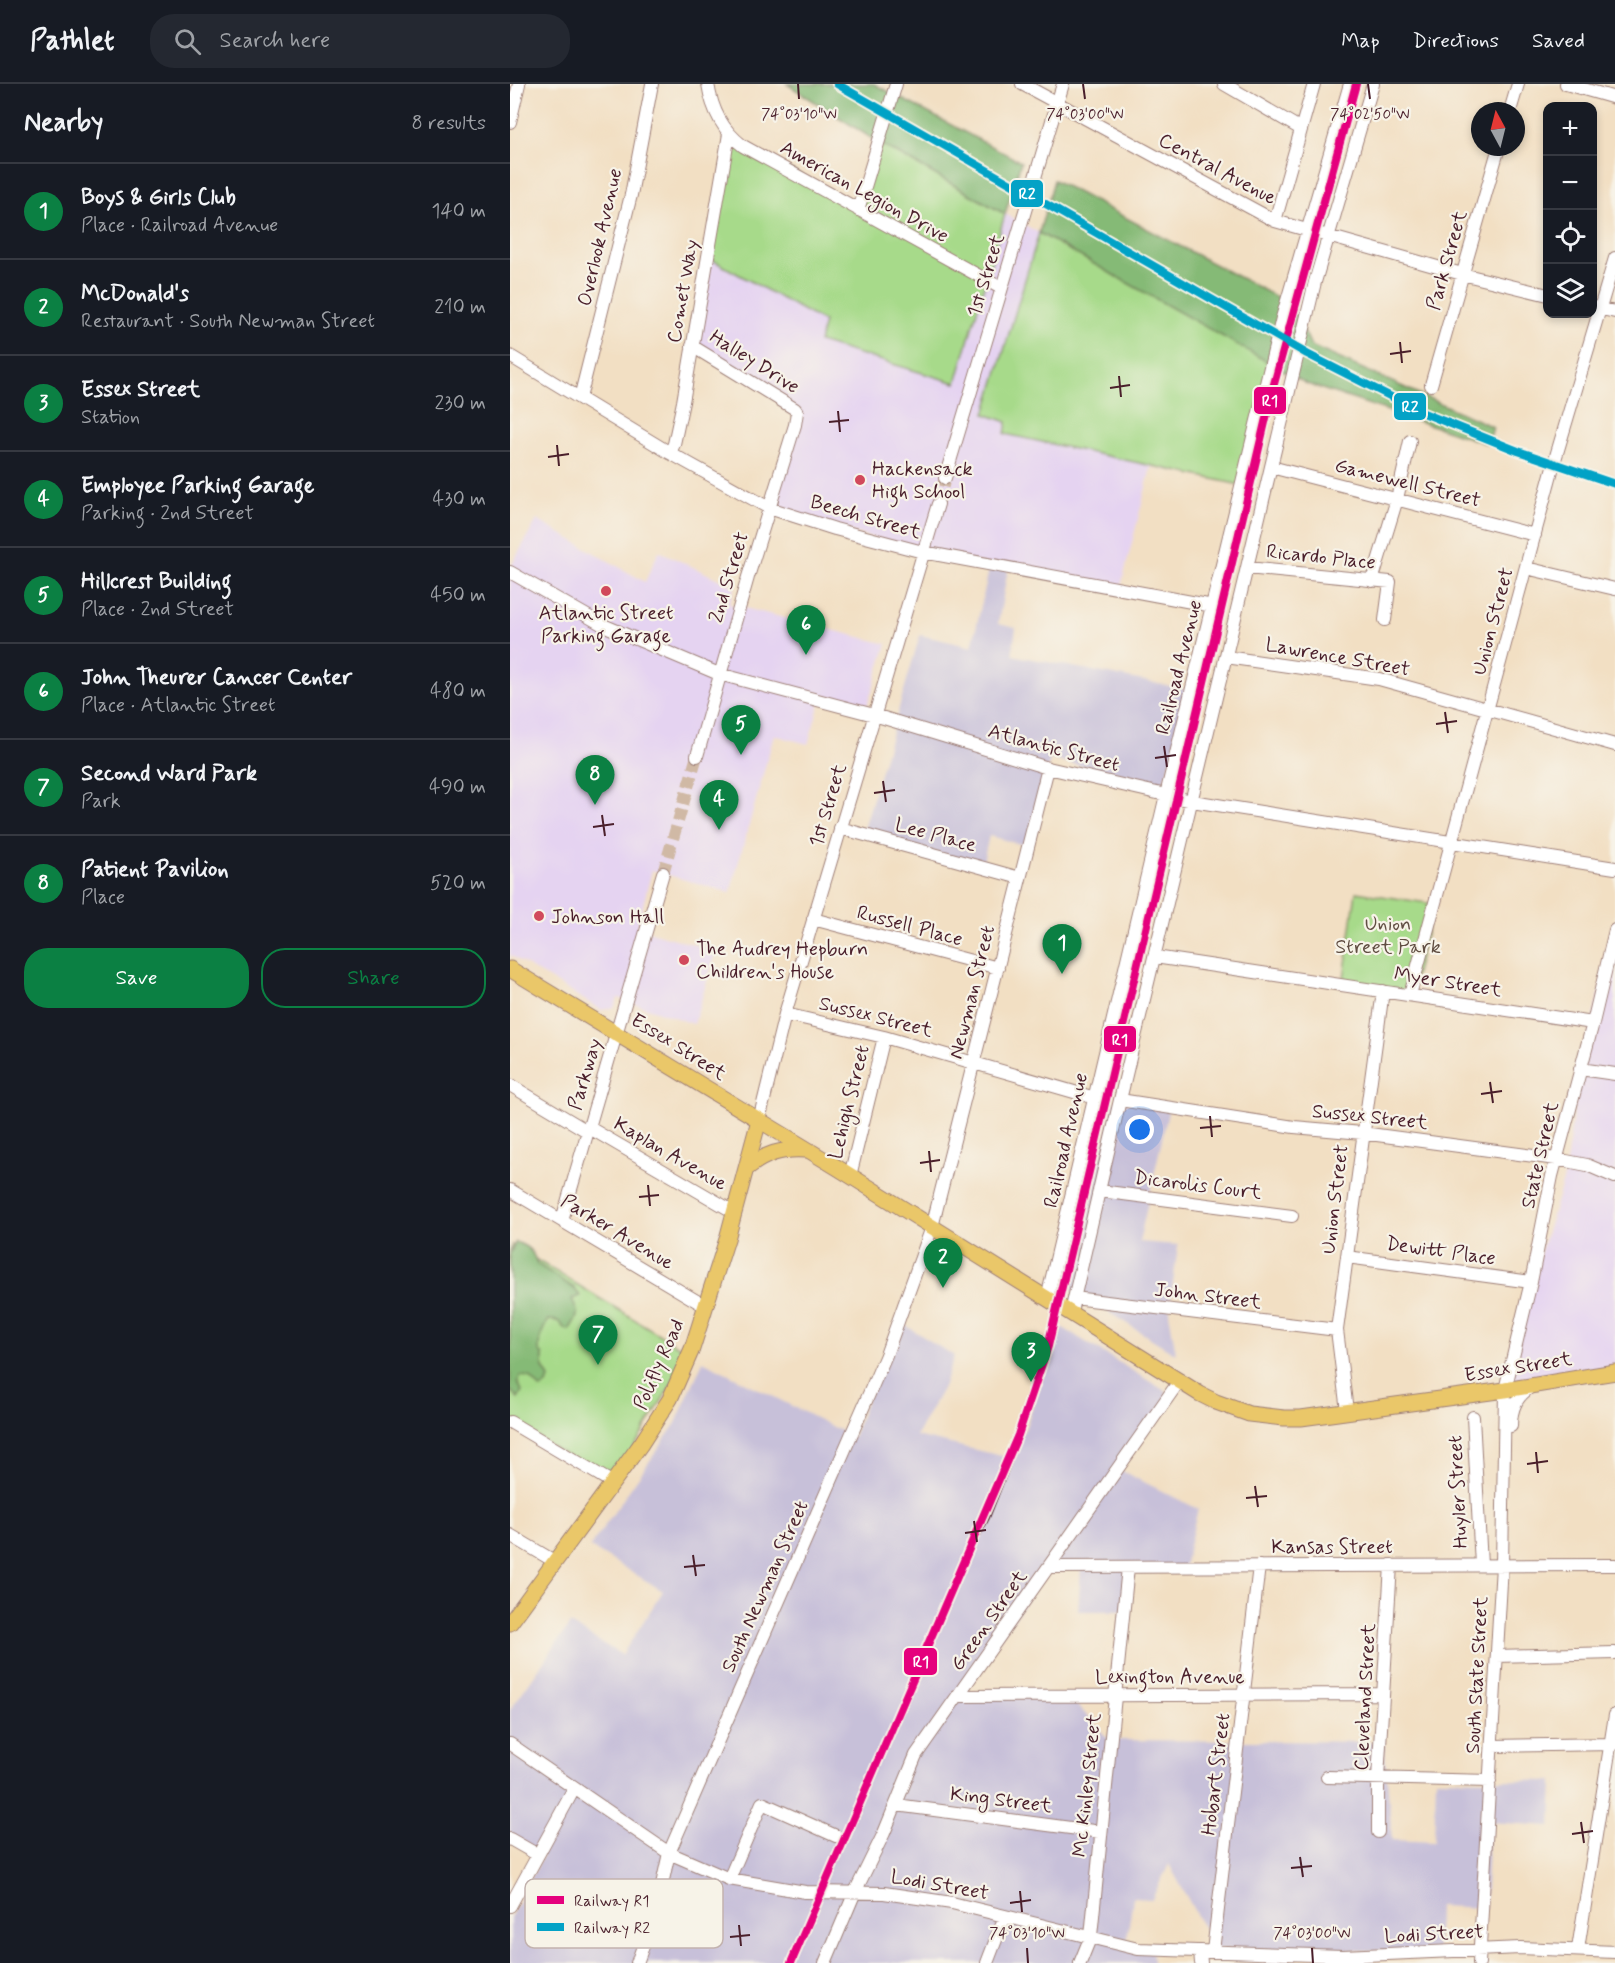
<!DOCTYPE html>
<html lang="en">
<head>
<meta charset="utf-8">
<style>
	:root { --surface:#171b24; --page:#242831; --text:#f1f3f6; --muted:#9ea1a6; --line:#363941; --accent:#0b8043 }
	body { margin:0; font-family:Mynerve,sans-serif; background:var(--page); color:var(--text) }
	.controls { position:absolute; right:18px; top:18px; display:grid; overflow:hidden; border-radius:12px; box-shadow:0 3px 9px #0003 }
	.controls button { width:54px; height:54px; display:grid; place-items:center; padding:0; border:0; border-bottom:2px solid var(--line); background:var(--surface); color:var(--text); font:30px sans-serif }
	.compass { position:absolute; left:961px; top:18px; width:54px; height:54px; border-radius:50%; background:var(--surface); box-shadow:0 3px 9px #0003; rotate:353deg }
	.you { position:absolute; left:630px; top:1046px; width:21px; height:21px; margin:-15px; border:4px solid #fff; border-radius:50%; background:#1a73e8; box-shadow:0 0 0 9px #1a73e833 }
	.badge { display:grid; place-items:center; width:39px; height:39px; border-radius:50%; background:var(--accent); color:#fff; font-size:20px; font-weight:700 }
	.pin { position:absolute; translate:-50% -50px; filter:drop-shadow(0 2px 3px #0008) }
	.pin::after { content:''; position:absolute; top:32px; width:21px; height:18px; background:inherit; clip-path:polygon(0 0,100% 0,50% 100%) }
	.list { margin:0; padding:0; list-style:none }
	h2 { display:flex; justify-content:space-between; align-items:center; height:78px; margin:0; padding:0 24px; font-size:26px }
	h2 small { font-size:20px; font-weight:400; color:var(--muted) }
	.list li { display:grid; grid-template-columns:39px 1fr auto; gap:18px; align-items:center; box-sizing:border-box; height:96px; padding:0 24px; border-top:2px solid var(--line) }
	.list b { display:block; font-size:22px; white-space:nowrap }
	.list p { margin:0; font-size:20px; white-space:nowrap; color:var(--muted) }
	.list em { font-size:20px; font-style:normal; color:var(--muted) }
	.actions { display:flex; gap:12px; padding:18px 24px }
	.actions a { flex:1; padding:14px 0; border:2px solid var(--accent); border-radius:24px; text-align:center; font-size:21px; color:var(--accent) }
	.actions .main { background:var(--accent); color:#fff }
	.icon { flex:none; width:33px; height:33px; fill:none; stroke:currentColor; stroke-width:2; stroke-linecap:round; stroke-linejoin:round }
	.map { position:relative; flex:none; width:1105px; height:1879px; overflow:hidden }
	header { display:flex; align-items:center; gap:36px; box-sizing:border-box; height:84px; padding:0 30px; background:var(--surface); border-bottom:2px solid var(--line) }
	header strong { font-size:28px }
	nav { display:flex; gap:33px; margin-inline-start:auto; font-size:21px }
	.search { width:420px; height:54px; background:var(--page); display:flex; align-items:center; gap:15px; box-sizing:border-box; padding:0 21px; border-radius:24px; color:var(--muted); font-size:22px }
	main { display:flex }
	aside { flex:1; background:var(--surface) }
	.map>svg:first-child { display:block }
	.built { fill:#e5d3f1 }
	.industrial { fill:#c7c0d9 }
	.green { fill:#a7da8a; stroke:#787c5a; stroke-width:1.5 }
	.forest { fill:#85ba76; stroke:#686c50; stroke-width:1.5 }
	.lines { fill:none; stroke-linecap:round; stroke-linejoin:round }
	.minor-tunnel { stroke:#d0b9a5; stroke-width:12; stroke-dasharray:12 6; stroke-linecap:butt }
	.minor-casing { stroke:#9e7f77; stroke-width:14 }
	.major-casing { stroke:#9e7f77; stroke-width:17 }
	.minor { stroke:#fff; stroke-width:12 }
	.major { stroke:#eac769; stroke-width:15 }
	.rail { stroke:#4a1f2b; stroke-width:2 }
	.rail-1-casing { stroke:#f7f3e8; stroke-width:12 }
	.rail-2-casing { stroke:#f7f3e8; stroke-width:12 }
	.rail-1 { stroke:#e5007d; stroke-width:8 }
	.rail-2 { stroke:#04a2c6; stroke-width:8 }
	.ticks { fill:none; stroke:#4a1f2b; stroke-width:2 }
	.poi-dot { fill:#d1495b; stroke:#f7f3e8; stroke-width:2 }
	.labels { text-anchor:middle; stroke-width:4.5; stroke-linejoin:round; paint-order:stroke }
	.street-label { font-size:20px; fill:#4a1f2b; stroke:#f7f3e8 }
	.poi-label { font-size:20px; fill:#4a1f2b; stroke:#f7f3e8; text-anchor:start }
	.park-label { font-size:20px; fill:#614e43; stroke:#f7f3e8 }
	.key { fill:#f7f3e8; stroke:#c3b3af; stroke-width:1.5 }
	.key-label { font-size:16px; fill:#4a1f2b }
	.ticks-label { font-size:15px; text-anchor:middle; fill:#4a1f2b; stroke:#f7f3e8; stroke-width:4.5; stroke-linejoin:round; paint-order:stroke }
	.line-badge { stroke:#f7f3e8; stroke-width:2 }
	.badge-label { font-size:16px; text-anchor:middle; font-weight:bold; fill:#fff }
</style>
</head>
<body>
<header>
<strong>Pathlet</strong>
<div class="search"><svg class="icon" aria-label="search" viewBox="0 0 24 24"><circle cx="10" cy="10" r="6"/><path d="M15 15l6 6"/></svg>Search here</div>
<nav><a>Map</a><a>Directions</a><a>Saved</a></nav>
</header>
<main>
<aside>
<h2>Nearby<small>8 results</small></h2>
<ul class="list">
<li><span class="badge">1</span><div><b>Boys &amp; Girls Club</b><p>Place · Railroad Avenue</p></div><em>140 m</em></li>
<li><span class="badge">2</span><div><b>McDonald's</b><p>Restaurant · South Newman Street</p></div><em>210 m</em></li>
<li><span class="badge">3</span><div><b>Essex Street</b><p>Station</p></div><em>230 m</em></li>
<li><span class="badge">4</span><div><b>Employee Parking Garage</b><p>Parking · 2nd Street</p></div><em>430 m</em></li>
<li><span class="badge">5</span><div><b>Hillcrest Building</b><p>Place · 2nd Street</p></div><em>450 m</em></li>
<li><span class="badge">6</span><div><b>John Theurer Cancer Center</b><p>Place · Atlantic Street</p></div><em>480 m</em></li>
<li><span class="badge">7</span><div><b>Second Ward Park</b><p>Park</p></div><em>490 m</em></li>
<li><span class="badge">8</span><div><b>Patient Pavilion</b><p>Place</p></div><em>520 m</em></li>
</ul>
<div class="actions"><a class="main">Save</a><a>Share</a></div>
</aside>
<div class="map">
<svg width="1105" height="1879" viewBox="0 0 1105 1879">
	<rect width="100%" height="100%" fill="#f7f3e8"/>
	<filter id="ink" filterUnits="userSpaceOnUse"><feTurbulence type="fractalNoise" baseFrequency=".0167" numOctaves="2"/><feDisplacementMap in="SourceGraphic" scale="12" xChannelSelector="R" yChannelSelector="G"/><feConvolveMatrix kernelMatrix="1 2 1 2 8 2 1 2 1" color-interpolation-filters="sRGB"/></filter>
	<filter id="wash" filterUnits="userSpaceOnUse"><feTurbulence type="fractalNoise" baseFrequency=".008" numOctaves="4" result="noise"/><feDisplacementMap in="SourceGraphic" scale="24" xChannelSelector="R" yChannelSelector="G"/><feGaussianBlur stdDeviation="1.35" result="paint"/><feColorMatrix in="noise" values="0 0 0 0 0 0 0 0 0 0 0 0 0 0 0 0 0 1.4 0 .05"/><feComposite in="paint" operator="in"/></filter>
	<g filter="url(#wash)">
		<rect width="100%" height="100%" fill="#f2dfc3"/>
		<path class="built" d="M219,50L348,126L369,59L766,282L735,402L641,383L610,506L413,468L259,424L288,326L182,262Z
			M27,436L135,498L149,467L225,503L219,520L377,560L357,622L312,611L298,660L264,651L220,809L142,786L127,844L206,867L184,940L108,914L104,924L91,926L0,871V484Z
			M1105,846V1288L995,1306L1021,1198L1054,1094L1070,985Z"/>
		<path class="industrial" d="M480,481L498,485L488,540L506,544L502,571L685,607L653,700L540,675L518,762L479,752L472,782L353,749L410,551L462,563Z
			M604,1017L659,1024L629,1158L668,1161L659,1229L666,1270L561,1205Z
			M387,1236L444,1272L433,1303L406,1352L496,1373L515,1345L550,1242L660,1310L610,1386L688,1425L674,1483H620L614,1527H568L571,1484L539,1485L451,1610L559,1612L599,1656L874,1658L882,1756L924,1758L926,1695L1043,1697L1041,1742L979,1738L975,1824L928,1822L927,1867L705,1865L659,1780L642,1815L623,1814L616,1862L642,1863L643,1879H0V1834L33,1772L0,1751V1626L60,1540L112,1571L153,1507L80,1463L166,1339L193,1277L343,1353Z"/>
		<path class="green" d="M220,53L350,123L369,59L495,130L446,299L309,258L314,238L199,174Z
			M529,149L766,282L735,402L495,350L497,338L475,330Z
			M846,808L924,820L900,911L833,901Z
			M2,1161L180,1269L103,1399L0,1338V1168Z"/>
		<path class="forest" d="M277,0H364L511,78L495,130L369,59Z
			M544,96L782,221L801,262L983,343L978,360L797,300L529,149Z
			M6,1158C19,1163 23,1167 27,1180L64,1204L70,1212L62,1215C70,1231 69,1231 59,1246L55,1245L48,1237L39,1236C33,1243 28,1258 29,1267L33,1271V1284L39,1294L37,1300L31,1305L20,1293L10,1292L8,1298L12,1307L8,1314L0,1306V1169Z"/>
	</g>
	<g filter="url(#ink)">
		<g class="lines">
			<path class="minor-tunnel" d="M428,420L435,394
				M153,789L187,672"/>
			<defs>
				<path id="minor" d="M198,0C202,26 212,46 233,62L491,204
					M512,0L765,137L952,190L1038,211
					M714,0L791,45
					M1056,0L1105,14
					M1000,27L1008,0
					M0,38L9,0
					M348,126L386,0
					M765,137L804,0
					M1083,223L1105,228
					M182,262L285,325L287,328L285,341L238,493L187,672
					M0,272L160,369L259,424L325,445L413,468L703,522
					M921,301L989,63
					M70,314L121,111L142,0
					M160,369L164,360L173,318L219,50
					M761,383L1025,451
					M435,394L553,0
					M737,484L880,498L875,536
					M1016,484L1105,505
					M0,488L93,541L209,590L364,631L538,684L682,717L1105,784
					M862,497L887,415L900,357
					M716,573L869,595L1105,661
					M330,744L510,794
					M303,835L488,884
					M645,873L1083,939
					M900,911L1044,379L1105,174
					M275,930L374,953L585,1014
					M1070,985L1105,990
					M0,1001L77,1047
					M610,1016L784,1043L852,1049L1046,1075L1077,1081L1105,1093
					M249,1036L275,930L428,420
					M78,1043L224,1128
					M340,1092L374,953
					M0,1106L195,1222
					M590,1107L782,1132
					M52,1136L153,789
					M837,1173L1021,1198
					M537,1214L656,711L772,234L840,0
					M564,1214L827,1246
					M561,1228L610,1016L805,198L863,0
					M837,1327L827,1246L873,907
					M963,1333L971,1481
					M0,1338L103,1399
					M1001,1342C1001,1323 1007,1312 1022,1302
					M0,1451L44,1477
					M540,1483L1105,1481
					M987,1572L1105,1569
					M448,1612L873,1610
					M0,1660L159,1769L219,1795L295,1808L374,1809L442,1819L628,1865L833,1872L1010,1864L1105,1868
					M982,1662L1105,1660
					M817,1693L980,1697
					M386,1721L591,1748
					M868,1748V1694L881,1481
					M0,1755L28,1771
					M219,1795L252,1719L326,1752
					M0,1822L64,1705
					M1068,1865L1105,1631
					M690,1867L691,1879
					M703,1867L749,1482
					M127,1879L147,1823L159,1769L376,1271L422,1143L538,684
					M315,1879L345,1808L374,1749L406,1671L670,1296
					M477,1879L495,1832
					M570,1879L581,1852L618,1483
					M969,1879L992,1481L995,1306L1021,1198L1042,1092L1083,939L1105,846"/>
				<path id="major" d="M0,885L328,1084L690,1310L706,1318L739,1330L774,1334H791L995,1306L1105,1288
					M236,1085C254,1070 272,1064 296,1066
					M0,1539L131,1360L160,1315L182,1265L217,1155L249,1036"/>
			</defs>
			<use href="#minor" class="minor-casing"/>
			<use href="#major" class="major-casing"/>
			<use href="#minor" class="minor"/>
			<use href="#major" class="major"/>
			<path class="rail" d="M327,0L797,270L911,328L1008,367L1105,400
				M439,1513L479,1434L512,1352L541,1264"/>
			<defs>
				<path id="rail-1" d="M281,1879L508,1351L538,1262L764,300L846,0"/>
				<path id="rail-2" d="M327,0L797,270L911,328L1008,367L1105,400"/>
			</defs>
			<use href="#rail-1" class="rail-1-casing"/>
			<use href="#rail-2" class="rail-2-casing"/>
			<use href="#rail-1" class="rail-1"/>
			<use href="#rail-2" class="rail-2"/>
		</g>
	</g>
	<path class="ticks" d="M288,0L289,15M573,0L575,15M858,0L860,15M890,258L892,279M880,270L901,267M609,292L611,313M600,304L620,301M328,327L330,348M319,338L339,336M47,361L49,382M38,373L59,370M935,628L938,649M926,640L947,637M654,662L657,683M645,674L666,671M373,697L376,718M364,709L385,706M92,731L95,752M83,743L104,740M980,998L983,1019M971,1010L992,1007M700,1032L702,1053M690,1044L711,1042M419,1067L421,1088M410,1079L430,1076M138,1101L140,1122M129,1113L149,1111M1026,1368L1028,1389M1017,1380L1038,1377M745,1402L748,1423M736,1414L757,1412M464,1437L467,1458M455,1449L476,1446M183,1471L186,1492M174,1483L195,1481M1071,1738L1074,1759M1062,1750L1083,1747M790,1773L793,1793M781,1784L802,1782M510,1807L512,1828M500,1819L521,1816M229,1841L231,1862M220,1853L240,1851M517,1864L518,1879M802,1864L803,1879"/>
	<g class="poi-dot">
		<circle cx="350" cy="396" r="6"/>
		<circle cx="96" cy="507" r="6"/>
		<circle cx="29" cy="832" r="6"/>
		<circle cx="174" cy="876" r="6"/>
	</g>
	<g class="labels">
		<g class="street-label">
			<text transform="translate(708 84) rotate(28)" y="7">Central Avenue</text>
			<text transform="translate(355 107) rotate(29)" y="7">American Legion Drive</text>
			<text transform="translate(89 153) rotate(-77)" y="7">Overlook Avenue</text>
			<text transform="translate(936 176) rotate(-74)" y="7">Park Street</text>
			<text transform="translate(475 191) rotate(-73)" y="7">1st Street</text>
			<text transform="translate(172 207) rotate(-80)" y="7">Comet Way</text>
			<text transform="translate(245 277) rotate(32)" y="7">Halley Drive</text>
			<text transform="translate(898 398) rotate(14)" y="7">Gamewell Street</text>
			<text transform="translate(356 432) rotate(16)" y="7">Beech Street</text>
			<text transform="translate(811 472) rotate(6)" y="7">Ricardo Place</text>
			<text transform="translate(218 493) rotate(-73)" y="7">2nd Street</text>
			<text transform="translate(982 537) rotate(-75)" y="7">Union Street</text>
			<text transform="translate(828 572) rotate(10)" y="7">Lawrence Street</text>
			<text transform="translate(668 583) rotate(-76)" y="7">Railroad Avenue</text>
			<text transform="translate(544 663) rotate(15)" y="7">Atlantic Street</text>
			<text transform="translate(317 721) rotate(-73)" y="7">1st Street</text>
			<text transform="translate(426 750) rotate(15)" y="7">Lee Place</text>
			<text transform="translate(400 841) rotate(15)" y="7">Russell Place</text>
			<text transform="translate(938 897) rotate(9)" y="7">Myer Street</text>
			<text transform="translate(461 908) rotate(-76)" y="7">Newman Street</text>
			<text transform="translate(366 932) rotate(14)" y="7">Sussex Street</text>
			<text transform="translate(169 962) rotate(32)" y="7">Essex Street</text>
			<text transform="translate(74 990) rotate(-73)" y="7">Parkway</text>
			<text transform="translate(338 1018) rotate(-76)" y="7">Lehigh Street</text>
			<text transform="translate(860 1032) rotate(6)" y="7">Sussex Street</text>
			<text transform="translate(555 1056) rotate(-77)" y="7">Railroad Avenue</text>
			<text transform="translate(161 1069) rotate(30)" y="7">Kaplan Avenue</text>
			<text transform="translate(1029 1071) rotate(-77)" y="7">State Street</text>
			<text transform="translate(688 1100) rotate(7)" y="7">Dicarolis Court</text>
			<text transform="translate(824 1115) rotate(-83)" y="7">Union Street</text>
			<text transform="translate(108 1147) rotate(31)" y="7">Parker Avenue</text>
			<text transform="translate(931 1166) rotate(8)" y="7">Dewitt Place</text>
			<text transform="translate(698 1211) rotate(7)" y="7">John Street</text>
			<text transform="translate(148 1280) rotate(-66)" y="7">Polifly Road</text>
			<text transform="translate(1008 1282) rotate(-9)" y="7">Essex Street</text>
			<text transform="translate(947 1408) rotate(-93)" y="7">Huyler Street</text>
			<text x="822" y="1469">Kansas Street</text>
			<text transform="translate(254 1502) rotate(-66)" y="7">South Newman Street</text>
			<text transform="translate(478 1536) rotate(-55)" y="7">Green Street</text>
			<text transform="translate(966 1591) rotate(-87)" y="7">South State Street</text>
			<text x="660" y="1599">Lexington Avenue</text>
			<text transform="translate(854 1613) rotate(-87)" y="7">Cleveland Street</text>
			<text transform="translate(705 1690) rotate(-83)" y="7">Hobart Street</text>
			<text transform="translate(576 1701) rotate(-84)" y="7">Mc Kinley Street</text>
			<text transform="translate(491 1715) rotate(7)" y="7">King Street</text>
			<text transform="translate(430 1800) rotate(10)" y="7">Lodi Street</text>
			<text transform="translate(924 1849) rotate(-3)" y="7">Lodi Street</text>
		</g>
		<g class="poi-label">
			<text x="362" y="391">Hackensack<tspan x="362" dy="23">High School</tspan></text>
			<text x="96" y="535" text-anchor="middle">Atlantic Street<tspan x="96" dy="23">Parking Garage</tspan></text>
			<text x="41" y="839">Johnson Hall</text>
			<text x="186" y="871">The Audrey Hepburn<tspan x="186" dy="23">Children's House</tspan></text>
		</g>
		<g class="park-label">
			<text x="878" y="846">Union<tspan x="878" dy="23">Street Park</tspan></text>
		</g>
	</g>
	<rect x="15" y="1795" width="198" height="69" rx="9" class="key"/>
	<rect x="27" y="1812" width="27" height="8" fill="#e5007d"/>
	<rect x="27" y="1839" width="27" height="8" fill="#04a2c6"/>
	<g class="key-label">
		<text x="64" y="1822">Railway R1</text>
		<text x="64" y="1849">Railway R2</text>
	</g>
	<g class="ticks-label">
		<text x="289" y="35">74°03'10"W</text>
		<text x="575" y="35">74°03'00"W</text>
		<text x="860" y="35">74°02'50"W</text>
		<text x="517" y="1854">74°03'10"W</text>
		<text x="802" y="1854">74°03'00"W</text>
	</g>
	<g class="line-badge">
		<rect x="500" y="95" width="34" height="29" rx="6" fill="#04a2c6"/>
		<rect x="743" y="302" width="34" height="29" rx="6" fill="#e5007d"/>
		<rect x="883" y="308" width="34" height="29" rx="6" fill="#04a2c6"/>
		<rect x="593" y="941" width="34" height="28" rx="6" fill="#e5007d"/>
		<rect x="393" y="1563" width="35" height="29" rx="6" fill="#e5007d"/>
	</g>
	<g class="badge-label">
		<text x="517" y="115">R2</text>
		<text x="760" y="322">R1</text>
		<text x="900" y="328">R2</text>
		<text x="610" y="961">R1</text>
		<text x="411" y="1583">R1</text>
	</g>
</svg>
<div class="controls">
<button>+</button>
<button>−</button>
<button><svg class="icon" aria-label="locate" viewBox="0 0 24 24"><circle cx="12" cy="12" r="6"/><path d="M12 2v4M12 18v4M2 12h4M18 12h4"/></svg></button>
<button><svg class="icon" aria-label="layers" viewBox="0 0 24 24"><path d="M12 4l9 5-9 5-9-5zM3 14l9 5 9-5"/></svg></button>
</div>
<svg class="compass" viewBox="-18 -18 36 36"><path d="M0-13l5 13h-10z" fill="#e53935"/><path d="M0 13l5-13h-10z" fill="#9ea1a6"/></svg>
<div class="you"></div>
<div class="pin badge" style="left:552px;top:890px">1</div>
<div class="pin badge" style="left:433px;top:1204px">2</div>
<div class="pin badge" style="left:521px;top:1298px">3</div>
<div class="pin badge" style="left:209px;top:746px">4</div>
<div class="pin badge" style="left:231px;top:671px">5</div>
<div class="pin badge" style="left:296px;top:571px">6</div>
<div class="pin badge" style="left:88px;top:1281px">7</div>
<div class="pin badge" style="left:85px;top:721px">8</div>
</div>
</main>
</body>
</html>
